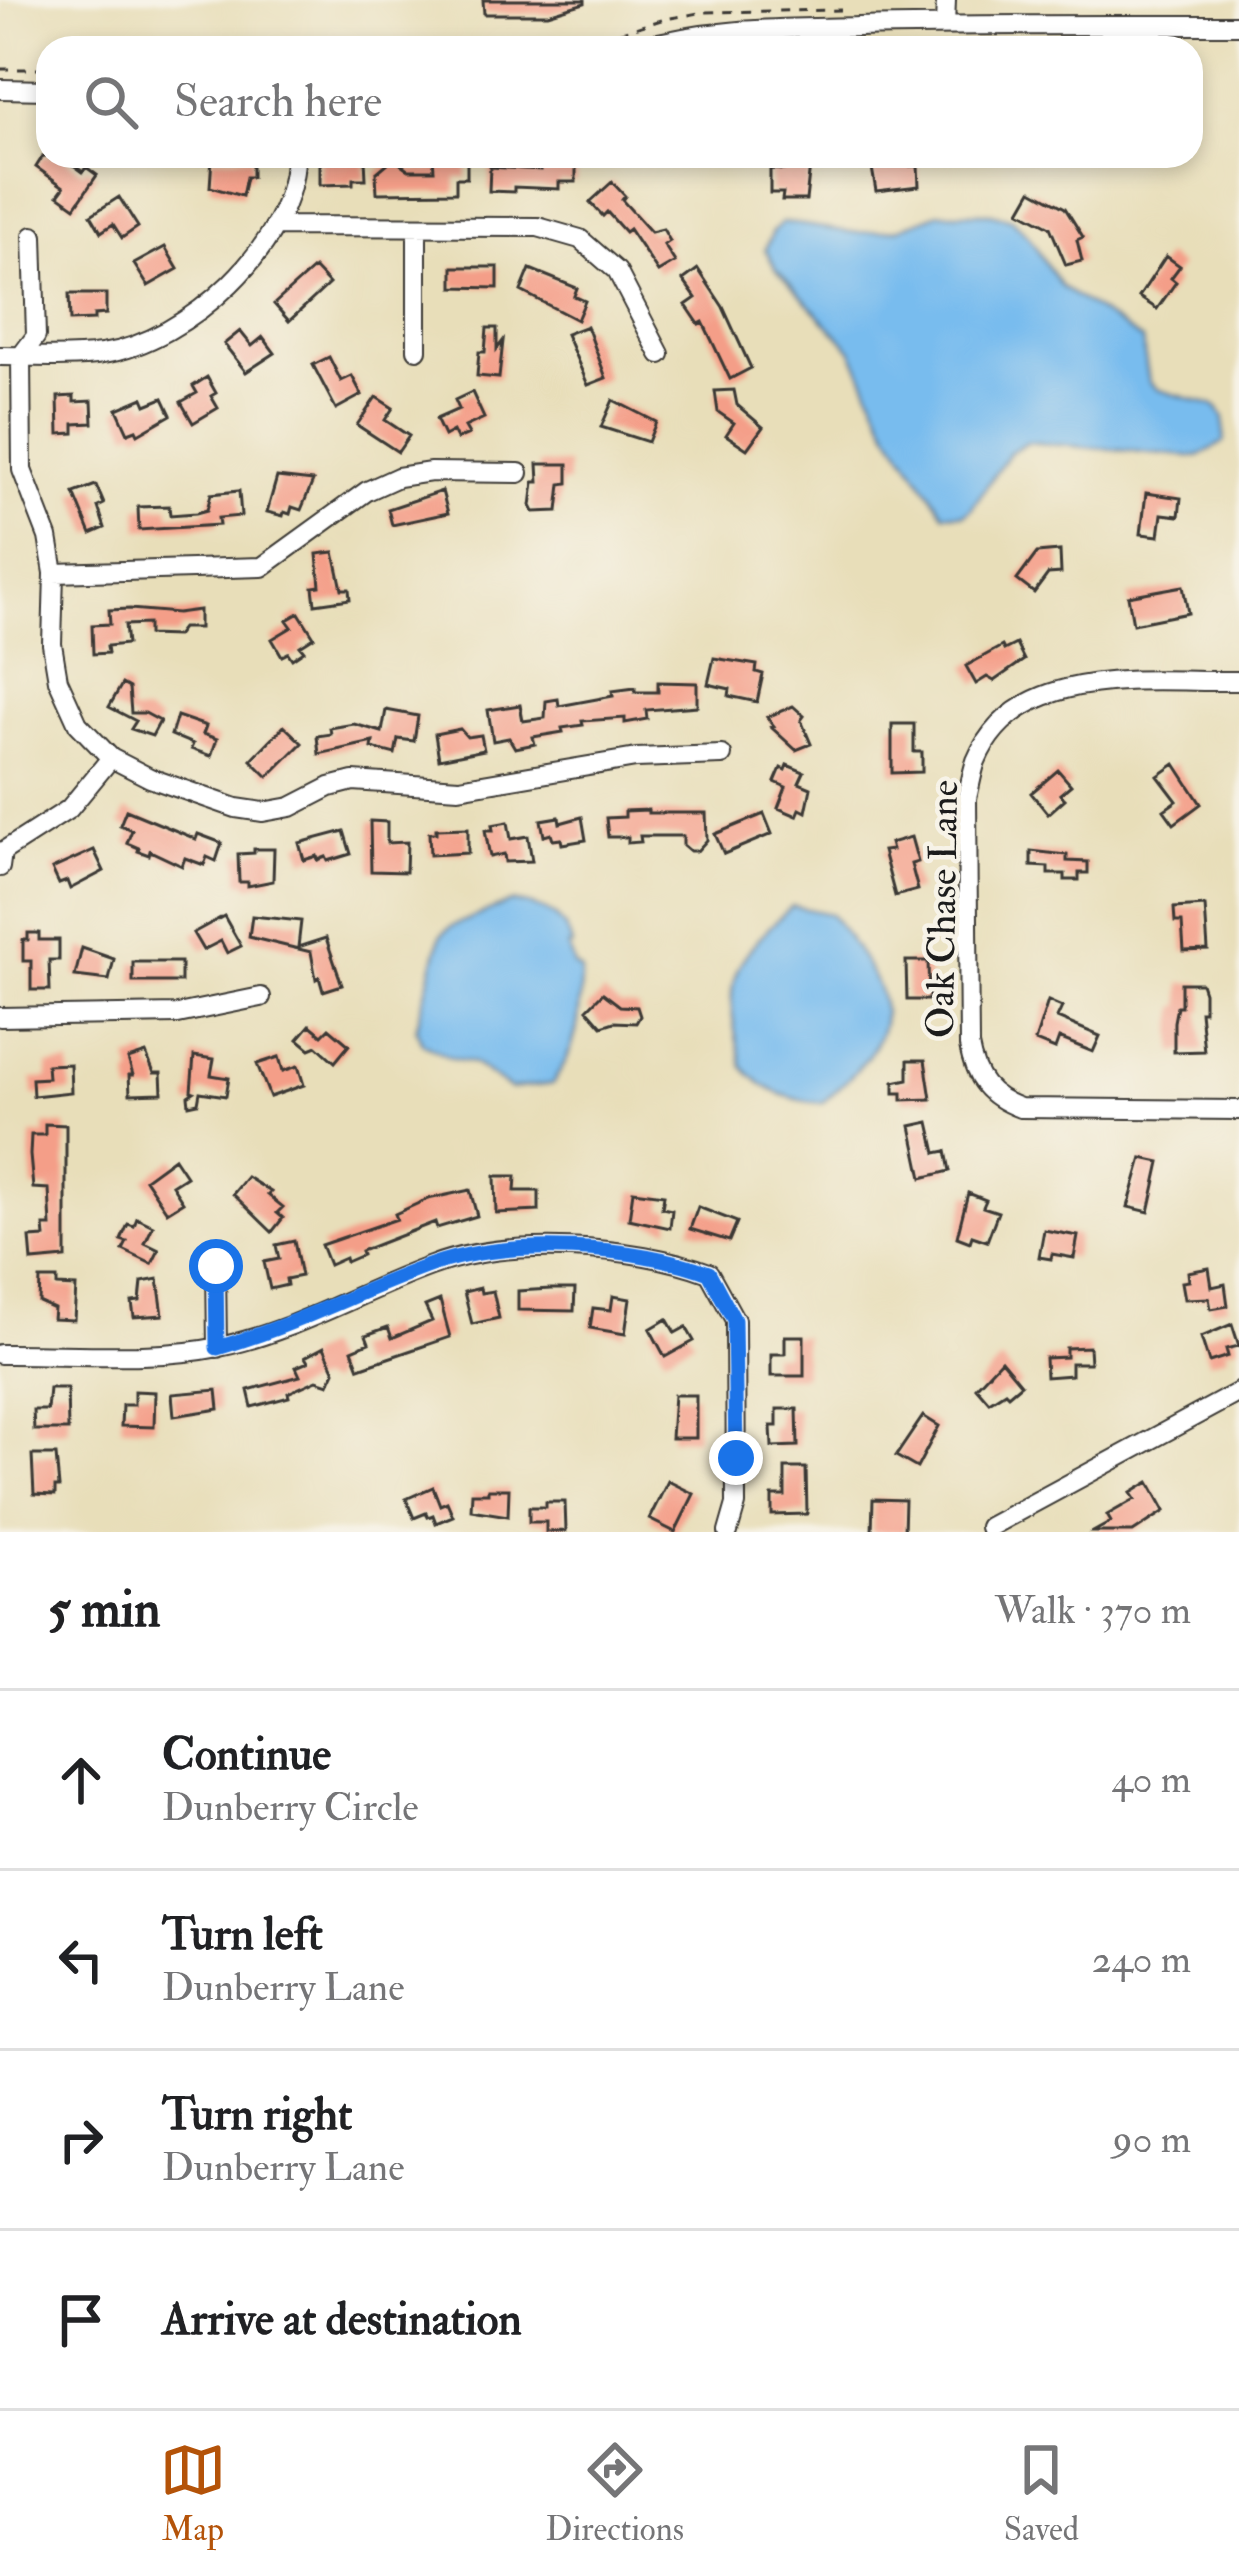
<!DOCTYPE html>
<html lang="en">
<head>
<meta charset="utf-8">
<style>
	:root { --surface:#fff; --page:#f6f6f6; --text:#202124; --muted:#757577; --line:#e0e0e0; --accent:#b45309 }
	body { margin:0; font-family:"IM FELL Double Pica",serif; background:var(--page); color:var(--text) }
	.stop { position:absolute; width:36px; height:36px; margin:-27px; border:9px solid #1a73e8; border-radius:50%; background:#fff }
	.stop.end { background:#1a73e8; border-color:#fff; box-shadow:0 3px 12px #0008 }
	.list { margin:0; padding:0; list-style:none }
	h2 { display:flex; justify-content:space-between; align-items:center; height:156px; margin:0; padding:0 48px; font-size:51px }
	h2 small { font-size:39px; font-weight:400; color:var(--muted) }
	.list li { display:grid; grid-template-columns:78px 1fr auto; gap:36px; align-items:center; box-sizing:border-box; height:180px; padding:0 48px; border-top:3px solid var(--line) }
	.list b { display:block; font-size:45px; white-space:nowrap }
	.list p { margin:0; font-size:39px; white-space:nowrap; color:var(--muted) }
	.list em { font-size:39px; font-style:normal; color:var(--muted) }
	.icon { flex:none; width:66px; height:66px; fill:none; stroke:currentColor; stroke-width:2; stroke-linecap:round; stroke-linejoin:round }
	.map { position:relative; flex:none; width:1239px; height:1532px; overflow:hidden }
	.search { position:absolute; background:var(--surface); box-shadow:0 6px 18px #0003; left:36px; right:36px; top:36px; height:132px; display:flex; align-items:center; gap:30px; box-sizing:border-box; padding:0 42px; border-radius:36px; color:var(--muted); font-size:45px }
	.sheet { height:876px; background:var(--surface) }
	nav { display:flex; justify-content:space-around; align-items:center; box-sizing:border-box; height:168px; border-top:3px solid var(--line); background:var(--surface); font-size:33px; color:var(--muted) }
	nav a { display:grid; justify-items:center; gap:6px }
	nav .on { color:var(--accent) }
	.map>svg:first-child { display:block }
	.water { fill:#78bcee; stroke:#4a6c85; stroke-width:3 }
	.building { fill:#f49e88 }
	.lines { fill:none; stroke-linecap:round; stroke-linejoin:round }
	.minor-casing { stroke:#3b3934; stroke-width:22 }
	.path { stroke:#3b3934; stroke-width:3; stroke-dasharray:9 9; stroke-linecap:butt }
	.minor { stroke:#fff; stroke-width:18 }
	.route { stroke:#1a73e8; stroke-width:15 }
	.labels { text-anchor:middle; stroke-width:9; stroke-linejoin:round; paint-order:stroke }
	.street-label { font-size:39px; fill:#1c1c1c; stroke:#f7f3e8 }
</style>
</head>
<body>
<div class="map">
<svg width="1239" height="1532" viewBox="0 0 1239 1532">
	<rect width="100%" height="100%" fill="#f7f3e8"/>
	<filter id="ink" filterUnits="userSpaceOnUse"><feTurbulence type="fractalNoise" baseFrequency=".00833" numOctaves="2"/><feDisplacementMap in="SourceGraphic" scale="24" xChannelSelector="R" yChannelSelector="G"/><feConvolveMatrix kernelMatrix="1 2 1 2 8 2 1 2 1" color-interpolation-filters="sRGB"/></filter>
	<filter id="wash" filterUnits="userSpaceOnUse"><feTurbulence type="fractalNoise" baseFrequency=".004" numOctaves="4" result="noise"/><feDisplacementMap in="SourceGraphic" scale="48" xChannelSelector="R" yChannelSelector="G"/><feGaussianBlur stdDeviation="2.7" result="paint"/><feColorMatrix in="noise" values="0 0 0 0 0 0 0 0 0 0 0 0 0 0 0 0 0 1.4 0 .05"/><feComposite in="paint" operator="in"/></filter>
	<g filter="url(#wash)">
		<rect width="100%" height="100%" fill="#e8deb9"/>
		<path class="water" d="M939,213H991L1012,219L1028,236L1061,287L1142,340L1149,382L1159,390L1216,406L1224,417V442L1198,457L1027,442L1009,453L971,509L964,514L944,513L889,432L851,349L776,269L765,249L773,232L783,222L858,233L898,229Z
			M511,902C540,906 565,913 572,946L568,947L574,966L581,970C580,1016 580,1044 552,1084L510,1089L473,1063L449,1057L422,1043L416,1029L441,935L452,926Z
			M792,906L831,914C893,1000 913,1024 822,1103C790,1100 765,1092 743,1067C722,982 726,966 792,906Z"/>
		<g id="blocks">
			<path class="building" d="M483,0H585V3L548,14H484Z
				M43,156H61L83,172L86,167L97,175L75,207L58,195L64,187L36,167Z
				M784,156H811L806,200H782L783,193H770V169L783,170Z
				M252,157V177H246L242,196L210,187L212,158Z
				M349,157L365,159L366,179H353V184L320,185V158Z
				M433,157L467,158V178H456V192L377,193L376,173L389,162H398L409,170H434Z
				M540,160L576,163V182H559V189L514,187V192L489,191L490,167L540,170Z
				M909,163L910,166H918L919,186L876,191L872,168H879V164Z
				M612,182L625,196L622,200L651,232L663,229L670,241L664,245L675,262L658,272L629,229L625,232L607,212L603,216L590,202Z
				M1032,190L1065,208L1083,237L1077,240L1082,261L1066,265L1050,227L1020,211Z
				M119,197L138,227L122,238L113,224L101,232L91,215Z
				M165,247L178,269L148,286L134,264Z
				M1166,256L1180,266L1171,278L1176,282L1157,309L1139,297Z
				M453,267H498V288L453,287Z
				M314,268L329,284L289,321L274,304Z
				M530,269L577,288L574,296L585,301L577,320L521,291Z
				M698,269L723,307L751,368L730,379L703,322L699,324L686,305L696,298L683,280Z
				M69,294H106V314L94,315V320L70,321Z
				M587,326L606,378L588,385L566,334Z
				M487,328H497V349L503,341L499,378L477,376L479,352H485Z
				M240,331L252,346L263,337L275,353L246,372L224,344Z
				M329,357L341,381L352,376L362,395L336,409L313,365Z
				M207,377L216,393L211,396L218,408L193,423L181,402L197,393L193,386Z
				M734,390L737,405L763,427L747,449L726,435L734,423L718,412L715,391Z
				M472,392L484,418L465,427L469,434L457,439L453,431L444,436L436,419L459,409L455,400Z
				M74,396V402L92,401L93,423L74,424V433L59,434L58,397Z
				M376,397L393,408L385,420L409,436L398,452L357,425Z
				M143,398L146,405L163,398L171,415L138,434L136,430L128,433L117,409Z
				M613,400L656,422L648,442L601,427Z
				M538,464H568V483L561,484L558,511L534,512L531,506L534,482H539Z
				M277,477L313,481L301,510L292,507L290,514L284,512L283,516L267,512Z
				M96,485L104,504L98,507L105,528L91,534L74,493Z
				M239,491L241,516L218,518L219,525L139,530L138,507L169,506L170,515L196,513L207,510L211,494Z
				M442,491L448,513L392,525L388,509Z
				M1146,493L1181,498L1179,516L1162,514L1159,536L1141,534Z
				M1060,551L1061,573L1048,574L1034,593L1017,580L1037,553Z
				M334,552L342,589H349L350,599L315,604L313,587L320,586L317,554Z
				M1183,586L1188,613L1133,624L1128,596Z
				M130,609L177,613L199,610V628H182L176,636L148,635V624L125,625L127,644L107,646L108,653L93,654L92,625L110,624L109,610Z
				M299,613L314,637L300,646L304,651L292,659L288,653L282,656L272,639L292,627L287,620Z
				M1016,644L1024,660L994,681L987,677L976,684L966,666L1002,646L1004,650Z
				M714,658L757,665L756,672L763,674L757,702L729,696L730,689L708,684Z
				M658,682L697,683V706L646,710L647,719L625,723V718L582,721L583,725L562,728L563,732L533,737L535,744L515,748L509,738L493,741L488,710L520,705L523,721L545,718L546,701L558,699L559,706L613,696L612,691L635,688V692H658Z
				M122,684L129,688L131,713H145L160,721L152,736L131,729L136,721L109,707Z
				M793,706L804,716L801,720L811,744L796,750L771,727L774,726L767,717Z
				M386,710L418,716L414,741L398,739L395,754L372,748L373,742L319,754L317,736L331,734L330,728L354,724L382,732Z
				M177,716L206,726L203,734L217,739L211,756L191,749L193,744L171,735Z
				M892,724H914V752H922V772L892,773Z
				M284,726L302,743L268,777L251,760Z
				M460,729L467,737L481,735L484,750L439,759L435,734Z
				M1175,764L1201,804L1174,824L1164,810L1177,801L1158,776Z
				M787,765L804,772L799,783L811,788L806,812L800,809L797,816L778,808L786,787L775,782L781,768L785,770Z
				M1058,770L1071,785L1060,794L1065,799L1048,814L1031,793Z
				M126,810L196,839L198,834L222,843L216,861L207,857L204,865L185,858L182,866L150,851L149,855L138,851L139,848L127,843L132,830L120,825Z
				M648,810V813H706L707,840L697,851H690L683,845V836H640L641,842L628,843V837H608L606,818L625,817V811Z
				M764,814L772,834L724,854L715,834Z
				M559,817L560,823L582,817L586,840L562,844L561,839L553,840L551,834L544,836L541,820Z
				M370,821L387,822V843L407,842L406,872L371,871Z
				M508,822L511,839L528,836L532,861L505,862L504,854L490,857L485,830H493L492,825Z
				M468,828V853L430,855L429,833H436V829Z
				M344,831L351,854L328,861L326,857L318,860L317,856L304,860L299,843Z
				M911,837L918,862L911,864L918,890L895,896L883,851L892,850L890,843Z
				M254,849H274L273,881L248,886V882H239L238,854L254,853Z
				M94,850L104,871L70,889L67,881L59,884L52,869Z
				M1031,851L1067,855V861L1088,862V873H1079V880H1065V874H1048V867L1031,866Z
				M1205,906L1208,950L1184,951L1182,922H1175L1174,908Z
				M224,916L241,946L227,953L221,941L203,950L193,933Z
				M252,916L301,921L298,947L326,938L342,985L323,991L319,977L316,979L311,952L249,937Z
				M28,933H39V940H59V960H49L50,990H31V961H23V940H28Z
				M82,948L114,959L109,980L75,976Z
				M906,961H928L929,1000H907Z
				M133,962H181V982H133Z
				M1181,983H1201L1204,992V1011H1200L1204,1051L1174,1052V1022L1177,1006H1181Z
				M603,993L620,1006L637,1007L640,1016L636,1023L614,1022L602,1026L587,1009Z
				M1048,1001L1062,1007L1057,1018L1100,1036L1093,1052L1059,1038L1055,1049L1035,1041Z
				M310,1025L322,1035L329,1028L349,1045L335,1062L317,1046L310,1049L298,1039Z
				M146,1053L154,1073H161L162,1093L130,1094L129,1075H133L128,1059Z
				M194,1056L214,1059L211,1075L229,1078L226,1096L200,1092L198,1103L189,1105L188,1096L194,1092L191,1091Z
				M279,1057L283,1071L298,1066L304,1085L270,1097L257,1064Z
				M908,1060H925L931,1099L902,1100V1093H894V1082L908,1079Z
				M70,1064L71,1092L33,1096L32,1079L48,1078L47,1065Z
				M929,1122L936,1153L946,1151L950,1171L922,1178L911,1126Z
				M45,1124L66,1125V1258L32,1261L30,1238L45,1237L44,1226H51L49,1189L33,1188L30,1155L31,1135H45Z
				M174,1158L186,1176L172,1185L183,1202L167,1212L145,1179Z
				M1142,1158L1160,1162L1149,1212L1128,1207Z
				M495,1176H516L515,1191H539V1211L496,1213Z
				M247,1177L271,1192L268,1195L283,1207L277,1213L283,1218L272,1232L233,1194Z
				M470,1190L477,1216L437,1228L435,1222L361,1251L362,1255L346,1262L345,1258L329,1265L321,1245L397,1219L395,1214L428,1199Z
				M633,1191L664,1195L662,1208L672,1210L670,1228L629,1219Z
				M968,1193L986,1200L983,1207L998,1212L987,1241L972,1236L970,1242L957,1237Z
				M698,1207L737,1222L729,1241L690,1229Z
				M137,1218L153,1226L145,1243L159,1250L152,1264L123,1250L127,1242L121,1240L128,1224L134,1226Z
				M1044,1230L1078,1236L1074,1258L1052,1254L1051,1259L1039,1257Z
				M294,1241L301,1276L286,1279L287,1285L270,1289L264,1262L279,1259L276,1245Z
				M1209,1268L1212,1287L1225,1284L1228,1306L1211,1309L1209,1298L1185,1299L1182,1282L1189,1281L1188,1272Z
				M40,1279H57V1286L76,1287L74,1320L53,1319L54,1309L39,1302Z
				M158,1279L163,1315L134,1317L132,1302L140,1301L142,1282Z
				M480,1288L481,1293L493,1291L499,1318L472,1324L464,1292Z
				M551,1289H575L574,1311L518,1310V1291Z
				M613,1296L630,1299L625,1334L590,1328L593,1308L611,1310Z
				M440,1300L450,1337L359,1368L352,1350L369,1343L366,1335L388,1327L392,1338L432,1321L425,1306Z
				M667,1319L675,1333L686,1327L694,1341L665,1357L650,1329Z
				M1232,1324L1239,1346L1226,1349L1228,1356L1209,1362L1201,1337Z
				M785,1336H804V1376H771V1354H785Z
				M324,1347L335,1371L329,1384L317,1380L288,1393L289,1397L252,1407L248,1390L300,1376L296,1367L308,1362L305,1357Z
				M1089,1347L1090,1363H1071V1375L1046,1377L1045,1358L1066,1357V1348Z
				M1001,1360L1021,1384L1008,1395L1005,1392L989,1402L976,1387Z
				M49,1388H67L68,1430H34L33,1410H47Z
				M217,1390L219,1409L174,1416L172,1394Z
				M134,1391L155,1392L154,1427L121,1426L122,1405H134Z
				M674,1395H696V1438H671Z
				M777,1409H797L798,1446L772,1447L771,1426H777Z
				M923,1416L939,1426L917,1468L896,1456Z
				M32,1455H56L59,1487H55V1495L34,1494Z
				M785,1468H806L807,1514L772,1515V1496H785Z
				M668,1481L694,1494L675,1532L649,1519Z
				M1149,1482L1165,1511L1133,1532H1093L1111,1522L1107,1515L1135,1499L1131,1493Z
				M433,1487L440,1505L447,1502L453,1516L436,1523L433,1515L428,1517L426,1513L414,1518L406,1499Z
				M488,1489H509L508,1516L471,1510L472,1493H488Z
				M873,1499L905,1500L904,1532H872Z
				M546,1502H565L566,1531L546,1532V1522H529V1507H546Z"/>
		</g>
	</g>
	<g filter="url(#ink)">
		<use href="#blocks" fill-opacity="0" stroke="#3b3934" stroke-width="3"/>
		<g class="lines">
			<defs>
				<path id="minor" d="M945,25L946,0
					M639,48C711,27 785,29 859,27C986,24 1112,25 1239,25
					M0,89L48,90
					M278,226L538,227L580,239L617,271L660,354
					M417,227V350
					M33,236L36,336L21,356L22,470L48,537L54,573L52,644L58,680L78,724L111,758L150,778L236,808L263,812L291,807L330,787L353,781L459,788L636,758L722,755
					M0,356C33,356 69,359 102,354C186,342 295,245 295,156
					M54,573L262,567L367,491L398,477L431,472L519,473
					M1239,681C1151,683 1017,661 976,761C972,773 970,786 967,798L969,1046C975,1079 988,1096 1020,1108L1239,1110
					M0,867L2,852L69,809L111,758
					M0,1017L178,1014L261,997
					M216,1266L217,1348
					M0,1354C69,1353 151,1361 219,1347C293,1332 360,1292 431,1266C507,1237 634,1245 709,1273L735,1320L736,1504L728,1532
					M989,1527L1239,1392"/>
			</defs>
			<use href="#minor" class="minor-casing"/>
			<path class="path" d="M567,48L665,19L705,12L841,10
				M0,69H48"/>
			<use href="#minor" class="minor"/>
		</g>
	</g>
	<g class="lines" filter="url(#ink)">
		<path class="route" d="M216,1266L217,1348C292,1327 360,1290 434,1264C511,1238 633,1245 709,1273L734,1320L736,1458"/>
	</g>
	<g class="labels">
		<g class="street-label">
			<text transform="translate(941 909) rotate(-89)" y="14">Oak Chase Lane</text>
		</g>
	</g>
</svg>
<div class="stop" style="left:216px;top:1266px"></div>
<div class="stop end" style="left:736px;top:1458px"></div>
<div class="search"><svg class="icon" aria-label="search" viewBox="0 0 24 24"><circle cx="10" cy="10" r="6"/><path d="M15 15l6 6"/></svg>Search here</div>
</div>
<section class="sheet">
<h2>5 min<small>Walk · 370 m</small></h2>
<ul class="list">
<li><svg class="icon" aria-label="ahead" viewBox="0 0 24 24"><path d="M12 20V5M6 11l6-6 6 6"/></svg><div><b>Continue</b><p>Dunberry Circle</p></div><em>40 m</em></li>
<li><svg class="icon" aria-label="left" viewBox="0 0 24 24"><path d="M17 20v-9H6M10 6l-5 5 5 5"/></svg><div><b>Turn left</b><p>Dunberry Lane</p></div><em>240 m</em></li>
<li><svg class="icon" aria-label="right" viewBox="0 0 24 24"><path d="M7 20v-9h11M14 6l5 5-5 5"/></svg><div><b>Turn right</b><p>Dunberry Lane</p></div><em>90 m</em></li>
<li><svg class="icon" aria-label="arrive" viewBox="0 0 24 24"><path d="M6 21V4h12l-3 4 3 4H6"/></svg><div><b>Arrive at destination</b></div></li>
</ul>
</section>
<nav>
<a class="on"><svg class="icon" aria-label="map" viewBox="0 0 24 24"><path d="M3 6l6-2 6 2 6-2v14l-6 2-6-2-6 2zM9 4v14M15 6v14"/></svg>Map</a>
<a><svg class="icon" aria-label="directions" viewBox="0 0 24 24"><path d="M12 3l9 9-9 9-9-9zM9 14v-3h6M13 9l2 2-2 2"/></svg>Directions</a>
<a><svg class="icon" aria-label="saved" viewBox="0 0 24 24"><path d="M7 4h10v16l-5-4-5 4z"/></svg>Saved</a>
</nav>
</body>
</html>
